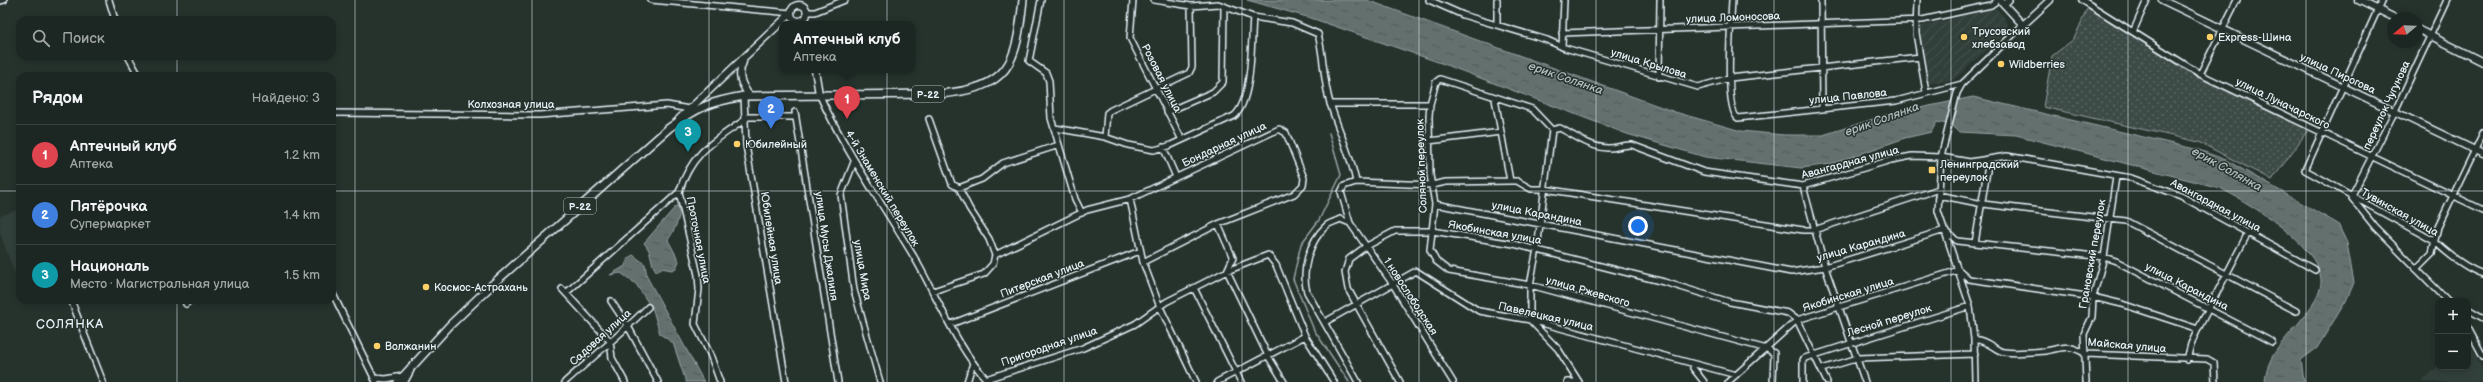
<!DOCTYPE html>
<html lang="ru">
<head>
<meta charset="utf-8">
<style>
	:root { --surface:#1c2622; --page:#29322f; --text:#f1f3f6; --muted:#a0a5a5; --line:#3a4340; --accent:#ffd166 }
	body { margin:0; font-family:"Balsamiq Sans",sans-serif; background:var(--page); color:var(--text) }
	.controls { position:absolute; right:12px; bottom:12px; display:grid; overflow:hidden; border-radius:8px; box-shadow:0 2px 6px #0003 }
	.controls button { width:36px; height:36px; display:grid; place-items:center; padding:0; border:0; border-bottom:1px solid var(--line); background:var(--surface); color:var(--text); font:20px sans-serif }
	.compass { position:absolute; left:2387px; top:12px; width:36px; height:36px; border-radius:50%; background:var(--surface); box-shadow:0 2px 6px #0003; rotate:251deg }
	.you { position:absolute; left:1638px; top:226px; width:14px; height:14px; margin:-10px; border:3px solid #fff; border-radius:50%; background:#1a73e8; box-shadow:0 0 0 6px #1a73e833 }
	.badge { display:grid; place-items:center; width:26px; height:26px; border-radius:50%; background:var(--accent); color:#fff; font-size:13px; font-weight:700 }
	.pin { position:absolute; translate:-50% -33px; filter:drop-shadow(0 1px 2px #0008) }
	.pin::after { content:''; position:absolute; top:21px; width:14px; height:12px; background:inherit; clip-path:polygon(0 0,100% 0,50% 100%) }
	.popup { position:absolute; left:779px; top:21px; width:136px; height:52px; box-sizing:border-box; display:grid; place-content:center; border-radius:8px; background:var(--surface); filter:drop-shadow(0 1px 3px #0005); font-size:13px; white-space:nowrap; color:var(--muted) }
	.popup b { font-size:15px; color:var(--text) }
	.popup::after { content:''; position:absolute; left:50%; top:100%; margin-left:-8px; border:8px solid transparent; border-top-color:var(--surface) }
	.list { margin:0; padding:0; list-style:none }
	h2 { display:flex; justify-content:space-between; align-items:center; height:52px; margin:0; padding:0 16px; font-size:17px }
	h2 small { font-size:13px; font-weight:400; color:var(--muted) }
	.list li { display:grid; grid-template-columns:26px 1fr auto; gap:12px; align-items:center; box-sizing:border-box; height:60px; padding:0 16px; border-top:1px solid var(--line) }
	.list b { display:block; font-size:15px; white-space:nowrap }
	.list p { margin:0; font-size:13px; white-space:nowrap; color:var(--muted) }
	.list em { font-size:13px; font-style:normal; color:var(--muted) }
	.icon { flex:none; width:22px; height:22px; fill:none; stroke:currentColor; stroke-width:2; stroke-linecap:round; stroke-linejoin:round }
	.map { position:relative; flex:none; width:2483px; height:382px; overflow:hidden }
	.search { position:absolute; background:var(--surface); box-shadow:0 2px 6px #0003; left:16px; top:16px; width:320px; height:44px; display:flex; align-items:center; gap:10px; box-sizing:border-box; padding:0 14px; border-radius:12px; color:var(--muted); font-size:15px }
	.panel { position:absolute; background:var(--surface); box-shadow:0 2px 6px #0003; left:16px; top:72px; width:320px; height:232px; border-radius:12px }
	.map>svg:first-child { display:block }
	.built { fill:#333f3a }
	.industrial { fill:url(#industrial-furrows) }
	.grass { fill:url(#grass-dots); stroke:#939ea0 }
	.water { fill:url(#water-ripples); stroke:#98a3a5 }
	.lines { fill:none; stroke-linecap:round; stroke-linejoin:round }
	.stream { stroke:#98a3a5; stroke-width:1.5 }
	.minor-casing { stroke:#e8f1f8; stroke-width:8 }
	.major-casing { stroke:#e8f1f8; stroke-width:9 }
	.highway-casing { stroke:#e8f1f8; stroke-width:10 }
	.minor { stroke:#26332d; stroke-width:5 }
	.major { stroke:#26332d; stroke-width:6 }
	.highway { stroke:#26332d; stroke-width:7 }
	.grid { fill:none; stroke:#e8f1f8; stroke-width:1; stroke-opacity:0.55 }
	.poi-dot { fill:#ffd166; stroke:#26332d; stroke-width:1.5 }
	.labels { text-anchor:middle; stroke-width:3; stroke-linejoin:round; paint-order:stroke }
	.shield { fill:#26332d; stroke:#aeb8bb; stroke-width:1 }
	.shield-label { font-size:10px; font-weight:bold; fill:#e8f1f8 }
	.street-label { font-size:11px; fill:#e8f1f8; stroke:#26332d }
	.poi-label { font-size:11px; fill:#e8f1f8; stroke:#26332d; text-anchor:start }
	.water-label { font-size:12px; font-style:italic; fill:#b3bdc0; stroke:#26332d }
	.quarter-label { font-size:13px; letter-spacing:1px; fill:#e8f1f8; stroke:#26332d }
</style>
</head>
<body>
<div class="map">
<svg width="2483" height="382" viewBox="0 0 2483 382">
	<defs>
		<pattern id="industrial-furrows" width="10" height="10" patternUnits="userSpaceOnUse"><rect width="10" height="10" fill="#333f3a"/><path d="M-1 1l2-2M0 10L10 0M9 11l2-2" fill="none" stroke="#47524e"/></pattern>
		<pattern id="grass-dots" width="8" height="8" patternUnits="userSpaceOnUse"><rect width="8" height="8" fill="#3e4b47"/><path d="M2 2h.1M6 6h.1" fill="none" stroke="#5a6562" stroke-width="1.8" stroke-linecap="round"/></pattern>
		<pattern id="water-ripples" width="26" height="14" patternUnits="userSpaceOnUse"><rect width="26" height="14" fill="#636f6d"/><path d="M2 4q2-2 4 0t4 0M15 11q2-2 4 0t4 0" fill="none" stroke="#535a5a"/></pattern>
	</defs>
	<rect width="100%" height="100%" fill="#26332d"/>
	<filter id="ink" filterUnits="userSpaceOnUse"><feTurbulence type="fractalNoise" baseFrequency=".025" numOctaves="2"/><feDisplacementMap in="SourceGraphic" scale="8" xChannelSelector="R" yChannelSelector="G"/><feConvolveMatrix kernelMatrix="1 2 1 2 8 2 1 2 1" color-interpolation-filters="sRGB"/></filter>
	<g filter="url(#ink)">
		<path class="built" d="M20,209V278L17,279L0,233V216Z
			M2468,339L2483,370V382H2422L2438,366L2468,367Z"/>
		<path class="industrial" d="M1996,8L2005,18L2008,31L1953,80L1928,84L1919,31L1922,26Z"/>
		<path class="grass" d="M2088,7L2197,77L2308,130L2272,180L2199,142L2043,107L2052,56L2074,39Z"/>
		<path class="water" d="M1247,0H1367L1675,112L1741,131L1784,135H1823L1886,115L1973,97L2199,150L2226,160L2338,224L2347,243L2354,283L2346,301L2317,348L2301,360L2304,382H2265C2266,358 2282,343 2297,325C2306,313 2320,299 2321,283C2323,247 2249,203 2220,188L2016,135L1959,132L1952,125L1937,122L1931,132L1905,138L1831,164L1801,168L1705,157L1627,134L1441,63L1314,19Z
			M677,205C683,215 674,231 668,240L679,261L676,268L672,270L661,268L657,272C649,263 654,254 644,243Z
			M633,255L645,264L647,277L704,382H686L673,343L660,334L653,310L636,284L621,273L610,275L625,266L628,258Z"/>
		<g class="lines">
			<path class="stream" d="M1329,133L1341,175L1319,220L1301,244L1293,279L1314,330L1349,382"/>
			<defs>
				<path id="minor" d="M109,0L115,20
					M651,0L791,13
					M1041,0L1029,61L1046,73L1049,81L1051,118L1075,199L1082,213
					M1133,0L1130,38L1182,140
					M1154,0L1191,6L1218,4L1253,17L1292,23L1318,34C1324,57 1323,80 1330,103C1338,130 1351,155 1356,182L1344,186L1341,192L1350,223L1392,283L1453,382
					M1429,0L1463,15L1547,40L1565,48L1698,87L1730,78L1920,57
					M1732,0C1731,19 1724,110 1738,118L1896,101L1962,84
					M1821,0L1822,108
					M1917,0L1916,33L1926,92
					M2082,0L2200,74L2483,210
					M2382,0L2305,170L2434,241C2448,254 2465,268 2483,274
					M2447,0L2395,111L2351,197L2375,227L2448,301
					M0,1L4,0
					M2004,5L2009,0
					M806,12H815L845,0
					M1497,25V0
					M2133,32L2147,0
					M1562,33L1922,20L1991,5L1998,0
					M1562,47L1564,0
					M128,56L139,76
					M2200,74L2237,0
					M1659,77L1660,0
					M819,94C846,153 884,206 917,262C939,301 958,350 989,382
					M744,96L746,145L786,382
					M1495,99L1510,181
					M1330,104H1430
					M795,112L838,382
					M1167,112L1213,92L1223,82L1224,6
					M332,113L539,115L667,105L689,109
					M746,117H796
					M929,119L952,184L959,188L969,208L989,239L995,255
					M1055,128L1105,137L1128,145L1154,150L1169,146L1234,116C1253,101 1251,40 1253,17
					M1552,130L1537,249L1530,285V320L1558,349L1579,382
					M1105,137L1107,113L1111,110L1189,73L1192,67L1191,6
					M1429,141L1501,132
					M1163,147L1176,177
					M854,162L841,195L854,290L880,382
					M1356,182L1432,185L1446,182L1510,181H1517L1531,189H1545L1803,230H1814L1939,189
					M1803,186L1825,267L1865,382
					M959,188L982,179L1003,163L1059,145
					M679,192L698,275L699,289L695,324L710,354L720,382
					M1938,195L1983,204L2126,221L2296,311
					M1130,199L1143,262L1160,307L1196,382
					M1435,204L1791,272L1825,267L1945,230L1957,241L2104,257L2116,261L2272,342
					M1350,223L1340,219C1336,222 1330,222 1326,226C1309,242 1301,270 1307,292L1358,382
					M1218,224L1233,258L1227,271L1268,356L1284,382
					M1975,243L1989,159
					M995,255L1087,210L1130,199L1279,129L1286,133L1304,178L1303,185L1294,194L1218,224L1143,262
					M2416,269L2432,253L2438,227L2483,133
					M1960,271L1969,279L2093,297L2122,304L2198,329
					M1194,288L1241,382
					M562,289L610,341L612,358L625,382
					M933,291L984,274L993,264L995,255
					M332,292L376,382
					M566,293L679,192C692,152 713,142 746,119
					M71,300L103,382
					M611,301L629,328L658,382
					M186,304L190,300
					M2468,309L2483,318
					M1325,322L1416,271L1479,311L1530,320L1736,375
					M951,324L1140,251
					M2468,328L2483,356
					M1974,339C1990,341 1995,351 2004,352C2017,354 2032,352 2045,351C2064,348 2067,343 2086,354L2207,359L2214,363L2215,382
					M2187,360L2191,344L2198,329L2248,233
					M1693,368L1704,382
					M1822,369L1858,358L1975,354
					M374,378L386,379L403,376
					M986,379L1083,348L1135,324L1166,302L1227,271L1268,255L1276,265L1305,336L1334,382
					M565,382C593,357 621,334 648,307
					M967,382L973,363
					M1217,382L1305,336
					M1400,382L1348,289L1345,272L1349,259L1365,247L1395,231H1432L1514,244L1664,282L1730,302L1788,313L1797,320L1827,382
					M1567,382H1578
					M1728,382L1797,320L1959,270
					M1773,382L1774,353L1767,349L1530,285L1449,271L1436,261L1430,250L1435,204L1430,175L1429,116L1430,104L1436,82L1440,79L1532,109L1552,130L1560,128C1575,136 1590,147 1607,148C1615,149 1623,144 1632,145L1704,172L1803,186L1891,160L1912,156L1941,157L1970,162L2007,156L2131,178L2181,196L2315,270
					M1803,382V360L1805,358L1970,306
					M1975,382L1974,339L1970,306L1938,211L1941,157L1957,93L1962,84L2023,25
					M2086,382L2084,334L2092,317L2093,297L2104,257L2116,177"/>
				<path id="major" d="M2000,0L2023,25L2050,0
					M2162,0L2483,154
					M2358,0L2395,18
					M791 13a8 8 0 1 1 16 0a8 8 0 1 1-16 0Z
					M2417,29L2483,62
					M743,62C737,75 741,84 749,95
					M815,70L819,94
					M679,119L791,13
					M404,382L410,371"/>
				<path id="highway" d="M398,382L450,325L494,283L669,128C698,107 709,102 744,96L939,94C1010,88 1016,65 1023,0"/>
			</defs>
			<use href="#minor" class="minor-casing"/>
			<use href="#major" class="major-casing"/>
			<use href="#highway" class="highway-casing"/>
			<use href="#minor" class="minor"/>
			<use href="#major" class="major"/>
			<use href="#highway" class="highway"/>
		</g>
	</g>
	<path class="grid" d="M177,0V20M355,0V382M532,0V382M709,0V382M887,0V382M1064,0V382M1242,0V382M1419,0V382M1596,0V382M1774,0V382M1951,0V382M2128,0V382M2306,0V382M177,56V76M0,191H20M332,191H2483M177,300V382"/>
	<g class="poi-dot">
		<circle cx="1964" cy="37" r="4"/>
		<circle cx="2210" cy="37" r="4"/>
		<circle cx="2001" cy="64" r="4"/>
		<circle cx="737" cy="144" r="4"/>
		<rect x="1928" y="166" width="8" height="8" rx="2"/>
		<circle cx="426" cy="287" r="4"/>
		<circle cx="377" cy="346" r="4"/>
	</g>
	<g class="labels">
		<g class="shield">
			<rect x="912" y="86" width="32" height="16" rx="3"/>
			<rect x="564" y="198" width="32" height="16" rx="3"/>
		</g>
		<g class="shield-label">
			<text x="928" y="98">Р-22</text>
			<text x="580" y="210">Р-22</text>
		</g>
		<g class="street-label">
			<text transform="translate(1733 17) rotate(-2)" y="4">улица Ломоносова</text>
			<text transform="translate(1649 63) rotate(17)" y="4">улица Крылова</text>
			<text transform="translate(2338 73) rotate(25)" y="4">улица Пирогова</text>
			<text transform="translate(1162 78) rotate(63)" y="4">Розовая улица</text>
			<text transform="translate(1848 96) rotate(-6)" y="4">улица Павлова</text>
			<text transform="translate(2283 103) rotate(26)" y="4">улица Луначарского</text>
			<text x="511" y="108">Колхозная улица</text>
			<text transform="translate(2386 105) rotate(-65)" y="4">переулок Чугунова</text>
			<text transform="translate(1224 144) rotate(-25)" y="4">Бондарная улица</text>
			<text transform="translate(1850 162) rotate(-15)" y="4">Авангардная улица</text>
			<text transform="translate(1421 166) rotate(-92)" y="4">Соляной переулок</text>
			<text transform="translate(883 188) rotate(59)" y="4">4-й Знаменский переулок</text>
			<text transform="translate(2216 205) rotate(28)" y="4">Авангардная улица</text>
			<text transform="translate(2400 212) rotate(29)" y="4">Тувинская улица</text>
			<text transform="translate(1537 213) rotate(11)" y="4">улица Карандина</text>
			<text transform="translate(1495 232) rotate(10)" y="4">Якобинская улица</text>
			<text transform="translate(772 238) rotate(81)" y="4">Юбилейная улица</text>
			<text transform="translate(699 240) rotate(79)" y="4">Проточная улица</text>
			<text transform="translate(1861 245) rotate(-16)" y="4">улица Карандина</text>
			<text transform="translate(827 246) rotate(82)" y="4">улица Мусы Джалиля</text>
			<text transform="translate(2092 254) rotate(-80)" y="4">Грановский переулок</text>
			<text transform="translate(863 270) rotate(80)" y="4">улица Мира</text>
			<text transform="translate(1042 278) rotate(-21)" y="4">Питерская улица</text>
			<text transform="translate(2187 286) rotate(27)" y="4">улица Карандина</text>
			<text transform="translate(1588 291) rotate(16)" y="4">улица Ржевского</text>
			<text transform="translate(1848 294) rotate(-17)" y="4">Якобинская улица</text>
			<text transform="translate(1411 296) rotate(57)" y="4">1 новослободская</text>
			<text transform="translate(1546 316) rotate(13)" y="4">Павелецкая улица</text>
			<text transform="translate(1889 320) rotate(-17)" y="4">Лесной переулок</text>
			<text transform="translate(600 337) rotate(-42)" y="4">Садовая улица</text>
			<text transform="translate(2127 345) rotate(5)" y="4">Майская улица</text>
			<text transform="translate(1049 346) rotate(-19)" y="4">Пригородная улица</text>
		</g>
		<g class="poi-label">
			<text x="1972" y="35">Трусовский<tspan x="1972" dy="13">хлебзавод</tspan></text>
			<text x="2218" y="41">Express-Шина</text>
			<text x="2009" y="68">Wildberries</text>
			<text x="745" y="148">Юбилейный</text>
			<text x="1940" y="168">Ленинградский<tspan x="1940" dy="13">переулок</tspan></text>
			<text x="434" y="291">Космос-Астрахань</text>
			<text x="385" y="350">Волжанин</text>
		</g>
		<g class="water-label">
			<text transform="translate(1566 78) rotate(19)" y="4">ерик Солянка</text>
			<text transform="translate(1882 119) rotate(-20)" y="4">ерик Солянка</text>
			<text transform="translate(2227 169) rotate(29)" y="4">ерик Солянка</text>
		</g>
		<g class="quarter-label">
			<text x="70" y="328">СОЛЯНКА</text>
		</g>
	</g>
</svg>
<div class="controls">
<button>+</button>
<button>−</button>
</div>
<svg class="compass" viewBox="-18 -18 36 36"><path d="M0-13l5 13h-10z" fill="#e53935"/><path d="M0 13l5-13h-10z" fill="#a0a5a5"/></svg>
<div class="you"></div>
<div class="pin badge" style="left:847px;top:119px;background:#e0444e">1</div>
<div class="popup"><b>Аптечный клуб</b>Аптека</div>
<div class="pin badge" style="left:771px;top:129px;background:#3f7fe0">2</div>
<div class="pin badge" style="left:688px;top:152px;background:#0f9aa8">3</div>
<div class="search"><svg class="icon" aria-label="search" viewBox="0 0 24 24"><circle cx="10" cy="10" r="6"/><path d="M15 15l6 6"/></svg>Поиск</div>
<section class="panel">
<h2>Рядом<small>Найдено: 3</small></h2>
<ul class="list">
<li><span class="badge" style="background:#e0444e">1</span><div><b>Аптечный клуб</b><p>Аптека</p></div><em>1.2 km</em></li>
<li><span class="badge" style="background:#3f7fe0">2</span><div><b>Пятёрочка</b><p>Супермаркет</p></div><em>1.4 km</em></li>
<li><span class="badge" style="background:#0f9aa8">3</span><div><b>Националь</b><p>Место · Магистральная улица</p></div><em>1.5 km</em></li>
</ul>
</section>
</div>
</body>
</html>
